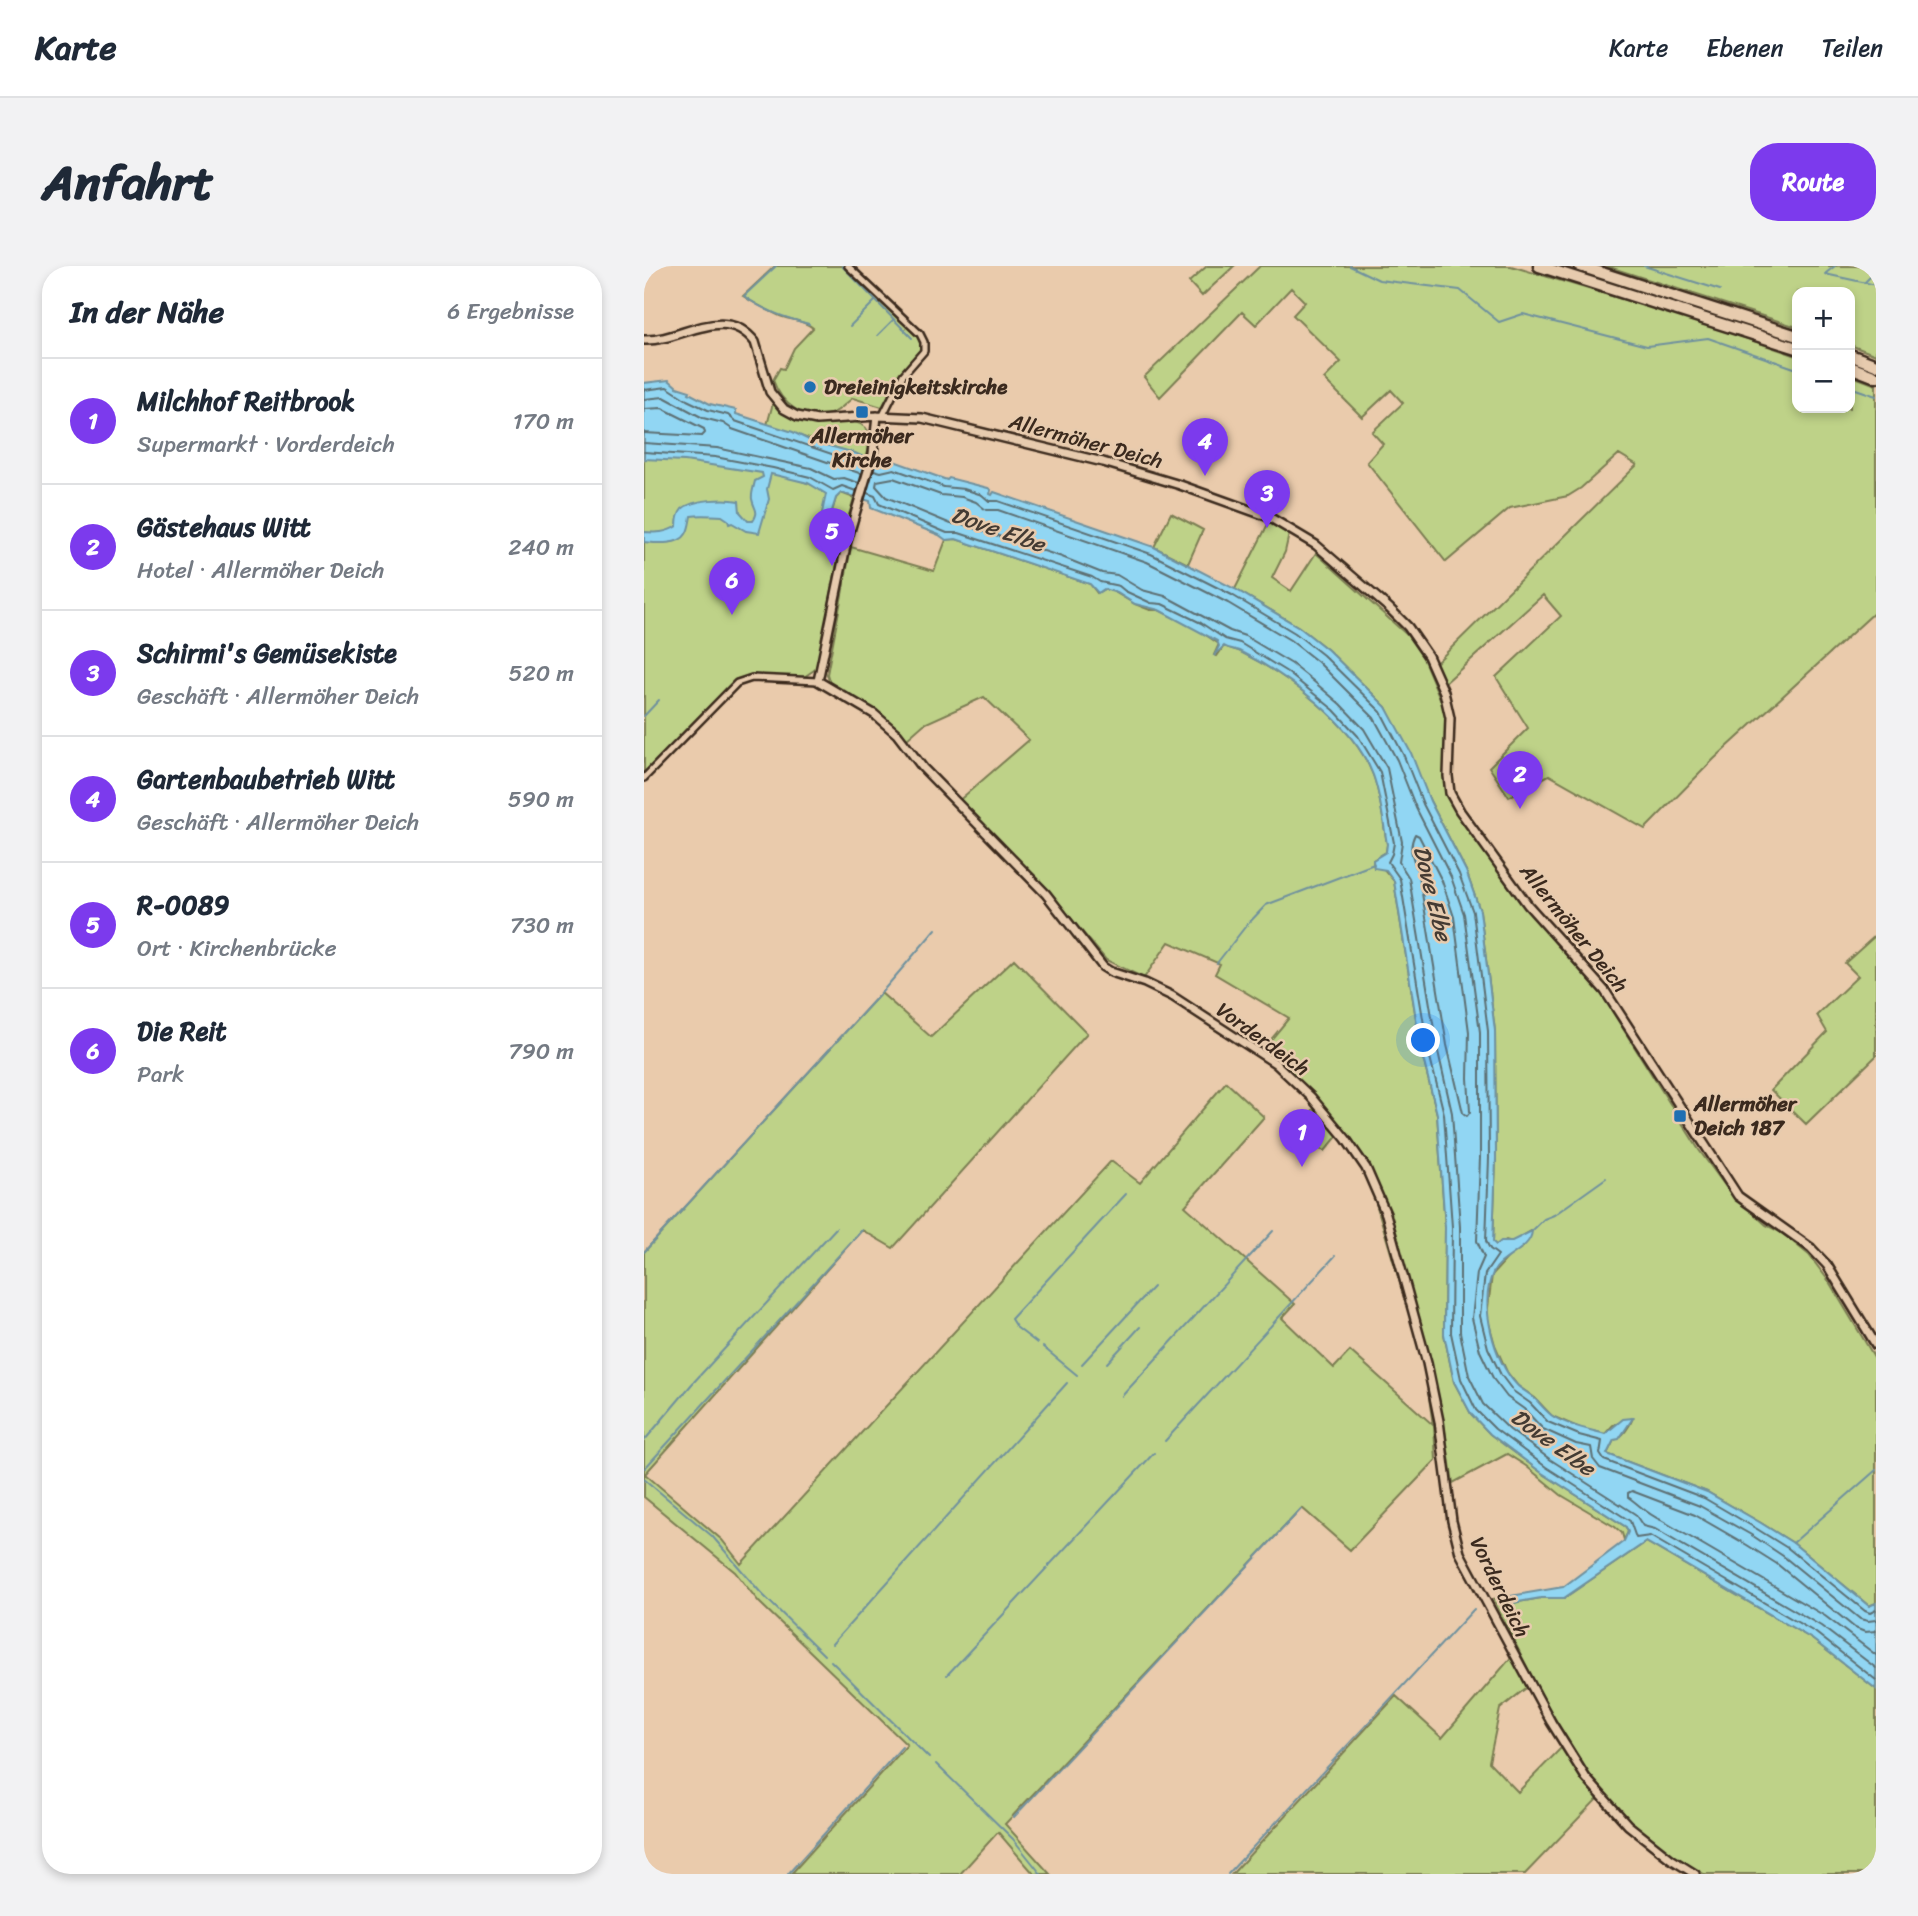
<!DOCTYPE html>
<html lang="de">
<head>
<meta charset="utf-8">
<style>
	:root { --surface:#fff; --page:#f2f2f3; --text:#1f2937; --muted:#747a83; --line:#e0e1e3; --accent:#7c3aed }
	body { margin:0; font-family:Sriracha,sans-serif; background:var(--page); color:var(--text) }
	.controls { position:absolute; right:21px; top:21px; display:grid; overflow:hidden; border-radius:14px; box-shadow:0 4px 10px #0003 }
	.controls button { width:63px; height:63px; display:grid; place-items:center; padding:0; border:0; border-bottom:2px solid var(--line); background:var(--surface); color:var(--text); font:35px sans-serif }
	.you { position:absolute; left:780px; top:775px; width:24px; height:24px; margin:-18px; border:5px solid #fff; border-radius:50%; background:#1a73e8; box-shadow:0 0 0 10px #1a73e833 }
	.badge { display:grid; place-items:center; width:46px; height:46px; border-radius:50%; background:var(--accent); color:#fff; font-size:23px; font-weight:700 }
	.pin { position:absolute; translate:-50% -58px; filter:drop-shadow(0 2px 4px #0008) }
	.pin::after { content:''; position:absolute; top:37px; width:24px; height:21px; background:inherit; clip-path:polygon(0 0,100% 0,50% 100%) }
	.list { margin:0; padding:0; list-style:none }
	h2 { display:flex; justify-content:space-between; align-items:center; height:91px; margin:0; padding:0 28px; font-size:30px }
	h2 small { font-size:23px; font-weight:400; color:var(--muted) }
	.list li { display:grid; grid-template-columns:46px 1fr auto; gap:21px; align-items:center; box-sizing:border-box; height:126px; padding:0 28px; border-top:2px solid var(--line) }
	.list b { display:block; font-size:26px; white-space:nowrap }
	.list p { margin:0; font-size:23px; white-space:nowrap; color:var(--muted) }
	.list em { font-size:23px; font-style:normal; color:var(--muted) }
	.map { position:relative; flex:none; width:1232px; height:1608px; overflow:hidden; border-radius:28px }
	header { display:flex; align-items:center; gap:42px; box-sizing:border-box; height:98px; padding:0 35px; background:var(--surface); border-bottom:2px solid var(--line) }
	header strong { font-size:33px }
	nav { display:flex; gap:38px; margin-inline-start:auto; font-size:24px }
	.intro { display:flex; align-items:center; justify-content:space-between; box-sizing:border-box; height:168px; padding:0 42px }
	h1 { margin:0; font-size:49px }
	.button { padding:18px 32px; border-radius:28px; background:var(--accent); color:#fff; font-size:24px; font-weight:700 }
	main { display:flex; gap:42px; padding:0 42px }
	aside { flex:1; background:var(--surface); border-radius:28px; box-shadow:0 4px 10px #0003 }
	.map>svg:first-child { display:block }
	.green { fill:#bed288; stroke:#7c7e53; stroke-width:2 }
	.water { fill:#91d6f3; stroke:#6f919e; stroke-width:2 }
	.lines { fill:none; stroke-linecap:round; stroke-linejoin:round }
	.shore { stroke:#5d6f73; stroke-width:2 }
	.stream { stroke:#6f919e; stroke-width:2 }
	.minor-casing { stroke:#3b2a1e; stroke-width:10 }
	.tertiary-casing { stroke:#3b2a1e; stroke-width:12 }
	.motorway-casing { stroke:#3b2a1e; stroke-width:15 }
	.minor { stroke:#e7cbae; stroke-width:5 }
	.tertiary { stroke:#e7cbae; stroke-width:7 }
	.motorway { stroke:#e7cbae; stroke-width:10 }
	.poi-dot { fill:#1f6fb2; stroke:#e7cbae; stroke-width:2.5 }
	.labels { text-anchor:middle; stroke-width:5; stroke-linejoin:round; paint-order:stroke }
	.poi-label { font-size:21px; font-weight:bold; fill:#3b2a1e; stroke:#e7cbae; text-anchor:start }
	.street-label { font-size:21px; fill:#3b2a1e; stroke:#e7cbae }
	.water-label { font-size:23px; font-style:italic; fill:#443b33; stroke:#e7cbae }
</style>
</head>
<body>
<header>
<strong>Karte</strong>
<nav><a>Karte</a><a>Ebenen</a><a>Teilen</a></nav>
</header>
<div class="intro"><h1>Anfahrt</h1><a class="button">Route</a></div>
<main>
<aside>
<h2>In der Nähe<small>6 Ergebnisse</small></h2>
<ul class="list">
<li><span class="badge">1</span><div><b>Milchhof Reitbrook</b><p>Supermarkt · Vorderdeich</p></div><em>170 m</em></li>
<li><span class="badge">2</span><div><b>Gästehaus Witt</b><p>Hotel · Allermöher Deich</p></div><em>240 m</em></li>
<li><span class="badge">3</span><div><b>Schirmi's Gemüsekiste</b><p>Geschäft · Allermöher Deich</p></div><em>520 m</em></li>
<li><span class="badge">4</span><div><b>Gartenbaubetrieb Witt</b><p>Geschäft · Allermöher Deich</p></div><em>590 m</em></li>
<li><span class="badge">5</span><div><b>R-0089</b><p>Ort · Kirchenbrücke</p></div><em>730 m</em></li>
<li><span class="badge">6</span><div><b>Die Reit</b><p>Park</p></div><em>790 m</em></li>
</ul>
</aside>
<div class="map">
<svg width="1232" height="1608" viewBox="0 0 1232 1608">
	<rect width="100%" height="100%" fill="#eacbac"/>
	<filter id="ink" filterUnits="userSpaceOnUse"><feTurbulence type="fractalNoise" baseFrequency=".0143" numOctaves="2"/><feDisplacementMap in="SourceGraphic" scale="14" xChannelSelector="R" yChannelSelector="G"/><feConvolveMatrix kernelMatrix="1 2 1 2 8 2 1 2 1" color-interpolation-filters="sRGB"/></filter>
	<g filter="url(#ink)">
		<path class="green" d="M131,0H202L275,72L277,84L259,104L238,141L209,132C201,137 197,145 186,148C161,156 137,138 129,114L136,102L140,103L150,82L169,62C160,54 146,54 136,50C123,44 111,38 99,30Z
			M563,0H590L558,30L545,16Z
			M616,0H867L1055,56L1153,90V142H1206V109L1232,119V345L1070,493L1001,563L905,509L865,531L845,501L884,462L852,411L917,350L899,329L801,417L792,397L993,199L975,188L937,222L924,230L866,242L802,296L723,196L739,178L728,166L759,137L747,124L718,151L680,113L697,96L649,49L661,36L647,22L612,59L598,46L516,131L500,111Z
			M962,0H1232V89L1206,79V26H1153V61Z
			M129,137C157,161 176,159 211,156C230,161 227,177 222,192L123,159Z
			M0,193C36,191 158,205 183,228V263L192,232L197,227L210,232L198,272L173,402L160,411L108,409L91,414L0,507Z
			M527,247L559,264L544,298L510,281Z
			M625,256L645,268L641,286L628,312L647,325L672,287L763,369L779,392L798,437L803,456L800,511L803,528L808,538L877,638L958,729L1055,884L1085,925L1122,959L1138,967L1165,989L1184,1014L1232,1094V1337L1225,1340L1149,1277L1117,1257L1063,1226L963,1188L970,1174C979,1171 986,1160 989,1152L969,1159L961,1168L938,1163L908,1150L891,1132L874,1120L863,1106L851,1079L843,1050L848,1009L866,989L879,981L887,965L868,976L862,974L852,980L849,976L852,892L851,765L836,645L822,605L786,535L742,441L684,384L655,361L591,323Z
			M312,273L446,318L453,327L460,323L467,324L491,338L506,344H515L553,363L575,378L570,389L573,390L580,380C585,383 590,383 595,385C642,408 710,458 729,509C737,530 739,555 743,578L742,586L729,594L730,602H739L750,615L777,784L793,848L801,961L800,1068L810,1116L827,1148L846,1168L898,1207L982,1261L984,1266L980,1274L978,1267L971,1261L917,1229L882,1200L863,1188L809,1217L799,1152L790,1160L792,1194L706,1284L658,1242L361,1558L406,1608H390L354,1566L316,1608H147L263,1479L115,1336L91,1306L0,1231V986L237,727L287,771L370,693L443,767L249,982L218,964L1,1208L78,1274L97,1298L467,895L496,917L582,816L620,851L541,940L651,1038L638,1052L690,1102L706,1085L789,1159L780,1097L725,914L695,868L681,885L673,882L675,876L664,867L672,857L666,852L662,856L660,855L672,840L688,859L665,823L620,782L645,752L571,708L576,698L525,676L500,712L462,694L393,612L312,537L385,474L340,431L280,458L262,474L236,449L186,418L183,408L207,281L290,305L302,274Z
			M1232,669V790L1162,858L1127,824L1183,766L1173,749L1214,710L1201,697Z
			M1002,1276L1168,1373L1232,1423V1608H1060L1019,1584L980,1550L945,1509L924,1476L891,1417L849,1333L855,1332L857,1339L897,1332H920Z
			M870,1388L887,1418L856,1443L845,1496L874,1526L919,1480L956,1530L881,1608H588L752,1430L798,1472Z"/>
		<path class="water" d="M25,114L33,121L46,125L45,127L66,138L92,144V148L149,166L167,175L211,187L237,199L250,195L303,214L305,212L344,222L347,224L346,228L348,229L350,226L510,281L591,323L655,361L684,384L742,441L767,487L786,535L822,605L836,645L851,765L852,892L849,976L852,979L857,975H868L888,965C887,984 857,990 849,1007C835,1038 850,1096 873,1119C878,1124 885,1127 890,1132C897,1138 902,1146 910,1151C925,1160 943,1163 961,1168L979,1153L989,1152L975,1173L970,1174L963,1188L1063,1226L1117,1257L1149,1277L1225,1340L1232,1337V1423L1168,1373L1002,1276L920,1332H897L857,1339L855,1332L919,1321L980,1275L984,1266L982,1261L898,1207L846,1168L827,1148L810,1116L800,1068L801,961L793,848L777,784L750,615L742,604L730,602L729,594L742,586L743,578C739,555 737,531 729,509C710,458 642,408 595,385C590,383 585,383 580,380L570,390L575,380L573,375L515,344L491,338L473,327L460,323L454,327L446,318L312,273L302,274L295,269L227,242L226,235L197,227L192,232L182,264H178L175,261L182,228L164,217L127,208L123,223L125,233L115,267L102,265L88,257L85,258L84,254L78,250C67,250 59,248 47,250C46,255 45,264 42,268C35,280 11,277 0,276V266C12,267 22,267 33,260C33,254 34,248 38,243C49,233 82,232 95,235L96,246L104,255H109C116,244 110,244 108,233C107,228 110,220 111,215L119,211L118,207L41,195L0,193V117Z"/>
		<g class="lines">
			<path class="shore" d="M0,124L23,121L43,134L64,144L84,149L91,155L220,199
				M0,133L20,131L59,152L79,157L88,163L218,208
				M0,143L18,142L60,163L61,167L58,170L0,167
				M0,177L73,182L167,202L190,213L200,212L215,217
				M0,186L71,191L129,202L166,211L189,224L198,220L212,225
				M230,204L237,206L250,203L300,221L320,223L338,229L345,235H354L507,288L588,329L651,367L679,389L737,446L760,490L779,538L815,608L829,646L844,765L845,892L842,975L846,983L854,989L841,1008L836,1050L844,1082L857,1109L869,1125L886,1137L904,1156L935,1169L958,1175L956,1188L960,1194L1060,1232L1113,1263L1145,1283L1221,1345L1226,1347L1232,1344
				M223,227L231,230L235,238L303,267H315L448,311L456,316L475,320L481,325L507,337L518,338L557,357L581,373L596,377L643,406L690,444L714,470L736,506L750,577L748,588L744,596L756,613L784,783L800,848L808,961L807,1067L817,1113L832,1144L851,1163L902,1201L986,1255L992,1272L1006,1270L1172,1367L1232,1414
				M771,568L775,570L798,615L810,651L825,766L824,812L826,846L823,850L819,847L803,779L775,609C770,594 763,584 771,568Z
				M1232,1354L1224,1355L1216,1353L1139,1290L1109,1270L1056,1240L956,1202L949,1193L947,1181L932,1178L899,1163L880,1143L863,1131L850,1114L836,1085L828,1052L833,1007L840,991L833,975L836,891V766L820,648L807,611L772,542L753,494L730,452L674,396L646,374L584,337L503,296L354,244H342L332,236L318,231L297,229L249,212L233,215L232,220L242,231L307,258H318L418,291L458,307L473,309L498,324L521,330L586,365L601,370L648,398L668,414L696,438L720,463L743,502L758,576L755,596L765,612L793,781L808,847L816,961V1066L825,1110L839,1138L866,1164L907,1194L991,1248L999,1260L1011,1263L1177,1360L1232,1402
				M1232,1365L1221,1366L1211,1362L1133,1298L1103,1279L1051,1249L988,1225L984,1227V1231C997,1240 1003,1248 1017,1254L1181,1350L1232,1389"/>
			<path class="stream" d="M132,0L100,30C120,45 142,52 165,58
				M198,0L268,72
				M706,0L735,14L816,24L855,56L879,48L1003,80L1064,72L1153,103
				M1000,0L1076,24
				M1182,7L1191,0
				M1181,8L1232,19
				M1220,17L1232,5
				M206,60L231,35
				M234,69L249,54
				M1206,121L1232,130
				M0,450L15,434
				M573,697L601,661L622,639L730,598
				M888,965L900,953L910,949L962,912
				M0,986L237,727L292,663
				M393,1077L372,1061L367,1053L482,928
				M399,1081L433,1109
				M463,1097L496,1061
				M438,1098L509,1021
				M478,1130L629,965
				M0,1175L48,1118L192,962
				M521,1175L691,990
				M1,1202L218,964
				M0,1213L68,1270L117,1327L180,1389
				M1149,1277L1232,1204
				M188,1378L423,1117
				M187,1395L285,1492
				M303,1409L510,1187
				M292,1498L369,1573L397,1608
				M370,1551L657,1243
				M144,1608L258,1481
				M584,1608L830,1343"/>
			<defs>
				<path id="minor" d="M204,0L276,68L280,76V85L259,109L239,149
					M0,512L93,417L108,412L174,415"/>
				<path id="tertiary" d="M0,74C37,76 80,36 111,76L126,126L140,143L153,150L173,154L233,150L278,152L459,196L536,219L625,251L672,279L745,342L764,361L784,390L800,426L806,452L804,510L806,527L816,545L884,639L961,725L1094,930L1167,982L1183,999L1232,1079
					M233,150L229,188L203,275L174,415L230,448L253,468L279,502L402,628L459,701L467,706L501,717L528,730L631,797L667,831L702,873L722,902L742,948L783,1097L795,1155L808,1255L816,1287L907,1456L942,1512L984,1559L1027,1593L1051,1608"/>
				<path id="motorway" d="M895,0L1153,82
					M936,0L1153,70
					M1206,89L1232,99
					M1206,101L1232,111"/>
			</defs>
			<use href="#minor" class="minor-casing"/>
			<use href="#tertiary" class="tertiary-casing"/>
			<use href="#motorway" class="motorway-casing"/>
			<use href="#minor" class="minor"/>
			<use href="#tertiary" class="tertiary"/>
			<use href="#motorway" class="motorway"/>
		</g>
	</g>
	<g class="poi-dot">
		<circle cx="166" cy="121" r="7"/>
		<rect x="211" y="139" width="14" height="14" rx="3.5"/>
		<rect x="1029" y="843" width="14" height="14" rx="3.5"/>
	</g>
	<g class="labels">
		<g class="poi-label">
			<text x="180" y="128">Dreieinigkeitskirche</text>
			<text x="218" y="177" text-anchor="middle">Allermöher<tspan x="218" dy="24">Kirche</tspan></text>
			<text x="1050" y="845">Allermöher<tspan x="1050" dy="24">Deich 187</tspan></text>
		</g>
		<g class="street-label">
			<text transform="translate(442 175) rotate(15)" y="7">Allermöher Deich</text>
			<text transform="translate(930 662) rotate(51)" y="7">Allermöher Deich</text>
			<text transform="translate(619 773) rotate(36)" y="7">Vorderdeich</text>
			<text transform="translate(856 1321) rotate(64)" y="7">Vorderdeich</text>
		</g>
		<g class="water-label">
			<text transform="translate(354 263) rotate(19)" y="8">Dove Elbe</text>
			<text transform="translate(789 627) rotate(76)" y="8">Dove Elbe</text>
			<text transform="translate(909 1176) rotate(36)" y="8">Dove Elbe</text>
		</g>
	</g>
</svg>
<div class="controls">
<button>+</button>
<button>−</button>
</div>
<div class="you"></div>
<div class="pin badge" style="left:658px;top:901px">1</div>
<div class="pin badge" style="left:876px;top:543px">2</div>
<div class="pin badge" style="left:623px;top:262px">3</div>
<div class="pin badge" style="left:561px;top:210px">4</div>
<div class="pin badge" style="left:188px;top:300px">5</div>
<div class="pin badge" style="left:88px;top:349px">6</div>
</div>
</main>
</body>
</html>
